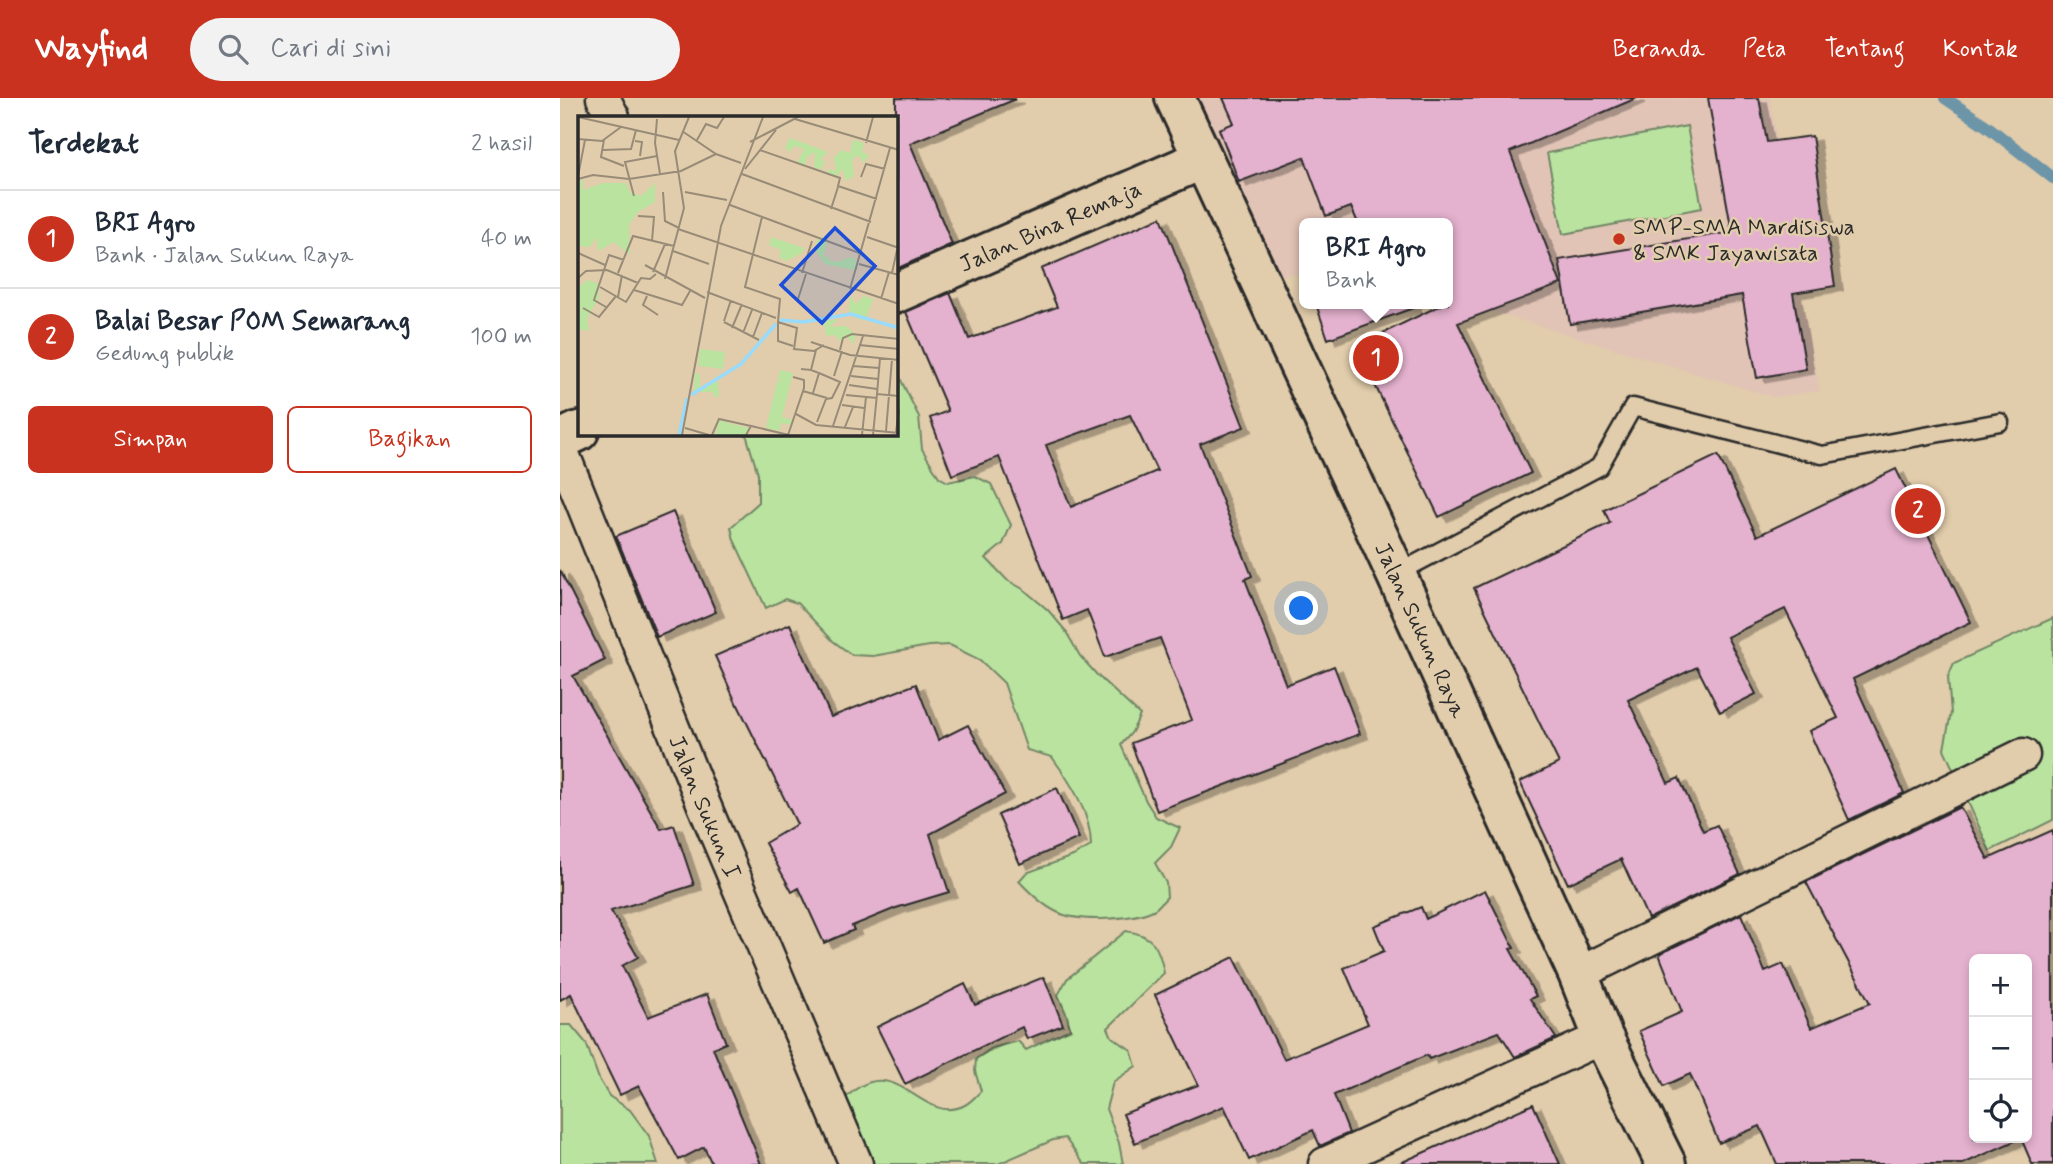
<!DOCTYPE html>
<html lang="id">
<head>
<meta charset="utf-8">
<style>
	:root { --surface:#fff; --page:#f2f2f3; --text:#1f2937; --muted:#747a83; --line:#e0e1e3; --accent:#c8321e }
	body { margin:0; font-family:Mynerve,sans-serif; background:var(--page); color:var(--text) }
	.controls { position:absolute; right:21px; bottom:21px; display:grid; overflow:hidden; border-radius:10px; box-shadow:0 4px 10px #0003 }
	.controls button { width:63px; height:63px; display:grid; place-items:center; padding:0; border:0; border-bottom:2px solid var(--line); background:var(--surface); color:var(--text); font:35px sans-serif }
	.you { position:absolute; left:742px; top:511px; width:24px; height:24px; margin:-18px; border:5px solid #fff; border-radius:50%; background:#1a73e8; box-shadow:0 0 0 10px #1a73e833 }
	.badge { display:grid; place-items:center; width:46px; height:46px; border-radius:50%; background:var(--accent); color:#fff; font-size:23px; font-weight:700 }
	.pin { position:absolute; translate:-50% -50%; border:4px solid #fff; box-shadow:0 2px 7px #0006 }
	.popup { position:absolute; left:739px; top:120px; width:154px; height:91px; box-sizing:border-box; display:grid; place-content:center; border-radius:10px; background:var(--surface); filter:drop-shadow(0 2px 5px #0005); font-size:23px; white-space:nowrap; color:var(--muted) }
	.popup b { font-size:26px; color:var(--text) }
	.popup::after { content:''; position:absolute; left:50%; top:100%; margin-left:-14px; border:14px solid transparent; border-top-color:var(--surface) }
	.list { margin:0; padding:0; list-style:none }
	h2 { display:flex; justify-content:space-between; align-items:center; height:91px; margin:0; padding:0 28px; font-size:30px }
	h2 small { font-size:23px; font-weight:400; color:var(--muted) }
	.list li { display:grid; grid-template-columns:46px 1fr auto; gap:21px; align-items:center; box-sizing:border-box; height:98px; padding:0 28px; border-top:2px solid var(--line) }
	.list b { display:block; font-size:26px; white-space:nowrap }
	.list p { margin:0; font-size:23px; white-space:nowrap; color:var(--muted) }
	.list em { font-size:23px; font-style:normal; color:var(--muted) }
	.actions { display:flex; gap:14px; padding:21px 28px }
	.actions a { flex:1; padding:16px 0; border:2px solid var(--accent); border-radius:10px; text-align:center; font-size:24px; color:var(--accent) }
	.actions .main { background:var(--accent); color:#fff }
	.icon { flex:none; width:38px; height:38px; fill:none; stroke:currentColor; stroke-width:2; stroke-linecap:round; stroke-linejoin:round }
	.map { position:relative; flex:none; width:1493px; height:1066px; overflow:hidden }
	header { display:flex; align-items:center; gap:42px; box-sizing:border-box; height:98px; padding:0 35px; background:var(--accent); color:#fff }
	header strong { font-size:33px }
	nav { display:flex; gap:38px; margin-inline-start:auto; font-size:24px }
	.search { width:490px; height:63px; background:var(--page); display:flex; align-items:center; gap:18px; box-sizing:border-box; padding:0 24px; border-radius:38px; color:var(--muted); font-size:26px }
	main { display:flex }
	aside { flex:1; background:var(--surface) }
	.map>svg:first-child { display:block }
	.built { fill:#e2c4b6 }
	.green { fill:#bae3a0; stroke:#728766; stroke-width:2 }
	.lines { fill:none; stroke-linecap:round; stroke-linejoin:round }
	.stream { stroke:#6d95a8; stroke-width:12 }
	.building { fill:#e4b1ce; stroke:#2b2b2b; stroke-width:2; fill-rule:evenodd; filter:url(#shadow) }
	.service-casing { stroke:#2b2b2b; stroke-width:21 }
	.minor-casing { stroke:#2b2b2b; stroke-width:37 }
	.tertiary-casing { stroke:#2b2b2b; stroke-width:44 }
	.service { stroke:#e1ccab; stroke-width:16 }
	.minor { stroke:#e1ccab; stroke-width:32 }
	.tertiary { stroke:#e1ccab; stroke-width:38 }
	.poi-dot { fill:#c8321e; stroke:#e1ccab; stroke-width:2.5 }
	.labels { text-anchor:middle; stroke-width:5; stroke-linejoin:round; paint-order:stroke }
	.street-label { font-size:23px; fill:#2b2b2b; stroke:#e1ccab }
	.poi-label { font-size:23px; fill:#2b2b2b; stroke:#e1ccab; text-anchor:start }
	.inset-river { fill:none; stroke:#99dbfb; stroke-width:3.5 }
	.inset-road { fill:none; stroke:#988c78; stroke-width:2 }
	.view { fill:#1d4ed8; fill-opacity:0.15; stroke:#1d4ed8; stroke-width:3.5 }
	.inset-edge { fill:none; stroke:#2b2b2b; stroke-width:3.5 }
</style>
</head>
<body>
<header>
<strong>Wayfind</strong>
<div class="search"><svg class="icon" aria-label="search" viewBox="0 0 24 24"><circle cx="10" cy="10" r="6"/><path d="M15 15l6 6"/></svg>Cari di sini</div>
<nav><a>Beranda</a><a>Peta</a><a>Tentang</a><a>Kontak</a></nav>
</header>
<main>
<aside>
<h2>Terdekat<small>2 hasil</small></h2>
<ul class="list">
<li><span class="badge">1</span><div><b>BRI Agro</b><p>Bank · Jalan Sukun Raya</p></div><em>40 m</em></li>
<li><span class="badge">2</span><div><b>Balai Besar POM Semarang</b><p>Gedung publik</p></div><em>100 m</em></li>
</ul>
<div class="actions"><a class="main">Simpan</a><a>Bagikan</a></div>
</aside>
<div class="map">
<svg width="1493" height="1066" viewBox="0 0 1493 1066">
	<defs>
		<filter id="shadow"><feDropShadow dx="8" dy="4.5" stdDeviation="0" flood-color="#0004"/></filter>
	</defs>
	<rect width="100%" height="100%" fill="#e1ccab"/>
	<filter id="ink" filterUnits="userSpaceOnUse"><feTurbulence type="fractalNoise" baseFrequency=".0143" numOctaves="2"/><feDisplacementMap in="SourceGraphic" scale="14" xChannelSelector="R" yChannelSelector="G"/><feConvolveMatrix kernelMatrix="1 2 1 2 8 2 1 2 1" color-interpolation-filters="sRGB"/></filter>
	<g filter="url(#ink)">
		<path class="built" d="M637,0H1210L1228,117L1231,156L1260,293L1213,299L888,200V125H744V175L714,178Z"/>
		<path class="green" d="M1127,28L1142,110L1003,136L987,55Z
			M336,272L359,319L362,351L379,379L388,384L415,378L431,386L451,427L443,446L426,460L447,482L463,491L488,512L505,532L520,558L537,577L580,617L572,634L561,647L586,703L596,719L620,730L611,749L595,765L606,785L607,799C603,803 599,808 595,811C575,822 517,825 497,814C482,807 470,795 459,783L466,775L513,758L531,748C531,715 511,685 492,659L467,652L444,585L420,562L390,547L369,548L313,558L292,557L273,543L237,505L225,501L206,510L174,442L171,429L198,405V376L186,336H336Z
			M1493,520V722L1430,753L1384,651L1391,615L1388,579L1394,565Z
			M566,833C594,837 599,849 604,875L548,930L552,939L571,952L576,968L553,984L546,1011L559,1045L563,1066H524L505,1040L493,1042L438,1066H300L279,1007C335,942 359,1031 405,1007C411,1004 416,998 421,993L415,973L416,961L432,950L458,943L466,952L510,931L507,917L498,897L507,881Z
			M0,927H11L26,945L39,981L49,998L70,1012L89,1038L98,1066H0Z"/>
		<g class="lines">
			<path class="stream" d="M1385,0L1428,29L1493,80"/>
		</g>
		<path class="building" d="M336,0L456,1L350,45L392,146L336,171Z
			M663,0H1077L950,54L1001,186L898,225L971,375L879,419L796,248L883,206H888V125H798L791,109L766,118L744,59L679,84L659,31L674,25Z
			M1148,0H1199L1207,44L1252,38L1275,188L1233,195L1246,271L1197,280L1182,197L1010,226L999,162L1172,134Z
			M601,119L684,329L640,346L692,478L685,481L726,587L774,568L800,636L597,713L571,645L632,622L600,540L545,559L527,512L503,522L439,359L392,377L370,320L388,313L346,214L390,195L409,241L497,209L481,171ZM570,317L597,373L511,409L486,347Z
			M756,206H853V210L768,241Z
			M1158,357L1197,438L1336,371L1411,524L1293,581L1344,695L1289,722L1249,633L1278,620L1225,511L1167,539L1196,596L1160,614L1137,569L1068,602L1108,685L1119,680L1143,733L1157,727L1180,776L1088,821L1061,761L1008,786L960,684L999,665L914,490L1050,425L1044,412Z
			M113,414L156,514L97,539L56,438Z
			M0,472L45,562L13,578L101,731L114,727L134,787L51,813L78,859L62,868L88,919L147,896L166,945L153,950L201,1066H152L144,1049L119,1062L79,988L60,997L11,896L0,902Z
			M230,526L271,619L356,586L378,642L408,627L445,696L370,736L389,794L336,810L292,828L294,832L264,845L239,790L232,794L205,745L237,726L178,607H177L155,558Z
			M497,690L519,740L460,766L438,717Z
			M1400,709L1428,761L1493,732V1066H1472L1461,1040L1403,1066H1217L1200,1028L1159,1045L1130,976L1104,988L1079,933L1122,914L1099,856L1181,816L1205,874L1223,866L1251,930L1310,905L1246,784ZM1414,861H1467V1040H1414Z
			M925,792L954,850L950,851L976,898L970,901L996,940L955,959L939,934L869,961L867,957L774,997L789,1035L760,1048L753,1032L689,1062L664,1008L575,1045L563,1016L638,987L595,897L674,859L724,961L808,926L784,870L824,853L814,828L861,809L866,821Z
			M484,879L503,927L467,941L462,929L345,986L317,929L405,886L415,907Z
			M973,1006L1000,1066H838Z"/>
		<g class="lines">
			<defs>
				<path id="service" d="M836,476L1039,369L1073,309L1262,357L1440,324"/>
				<g id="minor">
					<path d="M43,0L53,19"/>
					<path id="s1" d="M0,349L144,707L296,1066"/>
					<path d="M1018,876L1463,657"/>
					<path d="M765,1066L1043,939"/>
				</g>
				<g id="tertiary">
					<path id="s2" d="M615,0L836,476L1018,876L1043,939L1106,1066"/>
					<path id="s3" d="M336,195L643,61"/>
					<path d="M0,342L19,333"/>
				</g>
			</defs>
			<use href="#service" class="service-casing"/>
			<use href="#minor" class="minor-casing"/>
			<use href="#tertiary" class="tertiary-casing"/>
			<use href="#service" class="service"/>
			<use href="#minor" class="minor"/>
			<use href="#tertiary" class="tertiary"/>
		</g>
	</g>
	<circle class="poi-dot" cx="1059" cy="141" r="7"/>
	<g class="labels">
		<g class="street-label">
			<text dy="8" stroke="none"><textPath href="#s3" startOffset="168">Jalan Bina Remaja</textPath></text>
			<text dy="8" stroke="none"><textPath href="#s2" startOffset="586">Jalan Sukun Raya</textPath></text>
			<text dy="8" stroke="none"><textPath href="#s1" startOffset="388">Jalan Sukun I</textPath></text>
		</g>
		<g class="poi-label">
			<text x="1073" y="136">SMP-SMA Mardisiswa<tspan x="1073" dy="26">&amp; SMK Jayawisata</tspan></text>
		</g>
	</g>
	<g transform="translate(18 18)">
		<rect width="320" height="320" fill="#e1ccab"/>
		<path d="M212,22L250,36L243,43L247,46L243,53L247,55L236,51L237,36L229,41L227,50L219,47L226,33L217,30L211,36L207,31ZM275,24L286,27L284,36L291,39L286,47L280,39L274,44L276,60L268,65L264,53L259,60L249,57L250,53L258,55L256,42L263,34L272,37ZM5,63V74L25,67H48L52,76L63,80L77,67V86L60,96L51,109L52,139L36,126L20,135L18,121L12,131L0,130V66ZM193,121L226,132L224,137L208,145L201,141L203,134L191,129ZM240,122L249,125L245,142L251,140L250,144L259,146L274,141L280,147L276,154L247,148L237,134ZM10,164L21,168V182L9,202L11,215L0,213V171ZM272,179L278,188L286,180L295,183L287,205L271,198ZM261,203L251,211L268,210L278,219L275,228L270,221L262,225L257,219L248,220L246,205ZM122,233L147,236L145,253L120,250ZM202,254L215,257L204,301L215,304L214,309L203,307L201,315L188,312L199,265L206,266L200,264ZM117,256L122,259V271L140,265L141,280L136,281L135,276H116ZM141,304L154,308L171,312L168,319H138Z" fill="#bae3a0"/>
		<path class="inset-river" d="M202,204L225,206L273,198L321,212M113,279L163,248L198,208M101,319L109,282"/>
		<path class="inset-road" d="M0,1L101,24M79,3L77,27L82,58M217,3L321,34M104,15L138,38L163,47M0,23L24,25L43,11M26,24L23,41L46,50M119,24L128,8L139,12L146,1M57,25L64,26L62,40M172,26L220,1M288,27L295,1M25,34L53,33L58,14M182,34L262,62L260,70L299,83M167,53L198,14M164,58L293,106M0,60L7,24M283,61L288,48L307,53M0,63L15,59L51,63L103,55L138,38M85,76L87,105L101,112M107,76L149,84M56,80L47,46L79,40M152,89L284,138M253,93L260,71M60,100L76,101L74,125M184,101L167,171L202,183L200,206L219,212L216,233L236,235L246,229M100,113L321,188M289,121L321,132M95,135L131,148M0,137L27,149M281,148L321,159M67,149L127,182M75,156L87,128M40,157L55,120L96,130M224,157L234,125M314,157L319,134M0,162L8,155L29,154L60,167M87,163L106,92L97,35L111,1M22,171L48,186L63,162L72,163L78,158M272,173L312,32M56,174L104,189L112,175M129,176L198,202M69,180L65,189L80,199M40,181L44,159M220,183L228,158M303,183L311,156M28,191L16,184L31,139L46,144M5,192L21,201L38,180M146,205L153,184M146,206L181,224M200,206V225L215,230M154,212L164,188M165,217L174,194M175,221L184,197M233,226L272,239L321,244M281,229L321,233M262,234L265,222L274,218L321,223M275,250L301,252M223,253L233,254L238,234M233,254L241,257L235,277M256,260L264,235M273,260L300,263M271,269L299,273M225,275L249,282M299,278L302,242M268,279L299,282M264,289L286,292M218,298L238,309L321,317M239,306L248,283L254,282L262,266L241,257M255,310L285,220M267,311L275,291M107,312L131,319M308,315L314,243M318,316L321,293M104,319L143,110L185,1M134,319L141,303L173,310M168,319L173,310L211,319M210,319L226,272V264L215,261M284,319L288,281M295,319L299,278L321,280"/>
		<path class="view" d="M257,112L297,150L244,207L203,169Z"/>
		<rect width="320" height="320" class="inset-edge"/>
	</g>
</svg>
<div class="controls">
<button>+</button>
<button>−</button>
<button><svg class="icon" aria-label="locate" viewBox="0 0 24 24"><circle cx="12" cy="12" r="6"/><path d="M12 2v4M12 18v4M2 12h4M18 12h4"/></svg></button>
</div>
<div class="you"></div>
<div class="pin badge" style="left:816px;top:260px">1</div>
<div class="popup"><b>BRI Agro</b>Bank</div>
<div class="pin badge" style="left:1358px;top:413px">2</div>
</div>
</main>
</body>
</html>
